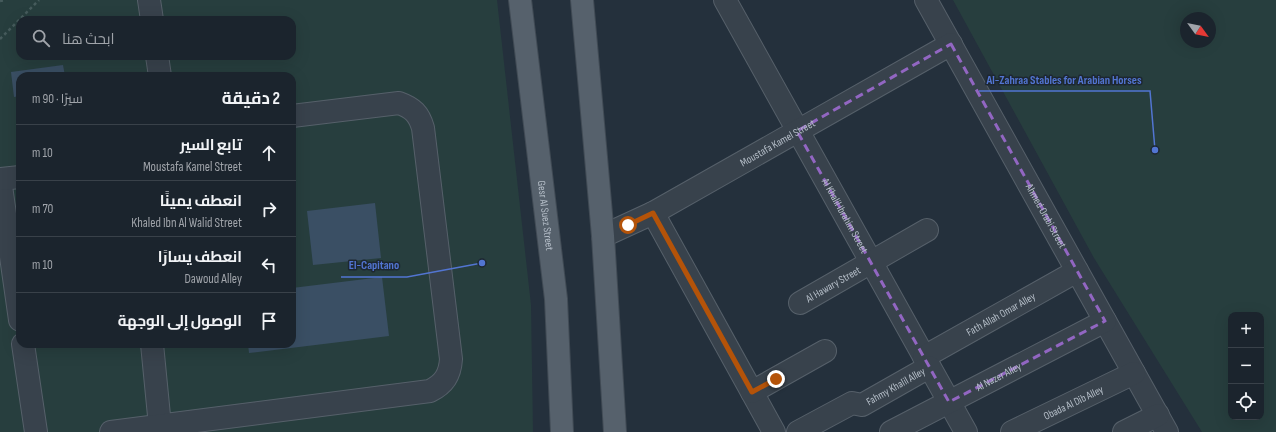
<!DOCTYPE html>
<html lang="ar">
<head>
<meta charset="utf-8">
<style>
	:root { --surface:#1b242d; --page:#242c35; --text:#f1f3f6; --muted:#a0a4aa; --line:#394149 }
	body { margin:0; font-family:"Sofia Sans Condensed",Cairo,sans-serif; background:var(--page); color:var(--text); direction:rtl }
	.controls { position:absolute; right:12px; bottom:12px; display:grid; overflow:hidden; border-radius:8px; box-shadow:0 4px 16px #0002 }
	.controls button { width:36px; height:36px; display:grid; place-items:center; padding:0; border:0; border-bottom:1px solid var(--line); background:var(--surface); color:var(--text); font:20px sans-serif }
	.compass { position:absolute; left:1180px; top:12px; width:36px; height:36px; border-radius:50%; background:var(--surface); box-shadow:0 4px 16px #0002; rotate:123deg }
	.stop { position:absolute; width:12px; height:12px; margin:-9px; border:3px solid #b45309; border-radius:50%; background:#fff }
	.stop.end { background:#b45309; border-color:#fff; box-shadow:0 1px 4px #0008 }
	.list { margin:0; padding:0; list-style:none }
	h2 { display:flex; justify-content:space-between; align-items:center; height:52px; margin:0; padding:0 16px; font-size:17px }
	h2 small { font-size:13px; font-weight:400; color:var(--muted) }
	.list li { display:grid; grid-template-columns:26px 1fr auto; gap:12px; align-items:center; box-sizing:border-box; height:56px; padding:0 16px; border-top:1px solid var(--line) }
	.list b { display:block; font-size:15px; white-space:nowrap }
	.list p { margin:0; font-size:13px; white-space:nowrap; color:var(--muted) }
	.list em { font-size:13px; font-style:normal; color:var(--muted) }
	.icon { flex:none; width:22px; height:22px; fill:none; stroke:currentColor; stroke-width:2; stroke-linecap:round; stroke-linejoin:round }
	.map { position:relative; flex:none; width:1276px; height:432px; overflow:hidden; direction:ltr }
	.search { position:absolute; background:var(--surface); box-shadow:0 4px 16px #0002; left:16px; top:16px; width:280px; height:44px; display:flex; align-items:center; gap:10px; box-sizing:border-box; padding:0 14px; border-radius:12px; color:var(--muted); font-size:15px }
	.panel { position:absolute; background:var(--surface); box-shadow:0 4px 16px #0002; left:16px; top:72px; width:280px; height:276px; border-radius:12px; direction:rtl }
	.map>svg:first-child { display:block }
	.green { fill:#273e3e; fill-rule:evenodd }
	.water { fill:#3a4f64 }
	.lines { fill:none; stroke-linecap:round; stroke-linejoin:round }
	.minor-casing { stroke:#56606a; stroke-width:24 }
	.major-casing { stroke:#414b55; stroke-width:24 }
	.path { stroke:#465b5c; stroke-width:2.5; stroke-dasharray:3 3; stroke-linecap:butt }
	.minor { stroke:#38424c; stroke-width:22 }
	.major { stroke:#56616c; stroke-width:22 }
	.route { stroke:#b45309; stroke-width:5 }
	.marked { fill:none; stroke:#9266c2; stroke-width:3; stroke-dasharray:8 5; stroke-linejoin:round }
	.labels { text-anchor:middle; stroke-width:3; stroke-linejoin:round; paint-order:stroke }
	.street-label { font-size:11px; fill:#b4bdc7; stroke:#1d2731 }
	.leader { fill:none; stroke:#5275d2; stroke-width:1.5 }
	.callout-dot { fill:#5275d2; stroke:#1d2731; stroke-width:1.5 }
	.callout-label { font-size:12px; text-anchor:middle; font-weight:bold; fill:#5275d2; stroke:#1d2731; stroke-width:3; stroke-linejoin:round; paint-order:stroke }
</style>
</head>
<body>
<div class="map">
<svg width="1276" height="432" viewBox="0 0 1276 432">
	<rect width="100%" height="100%" fill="#24303c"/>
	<path class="green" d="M0,0H497L531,305L533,432H0ZM20,20H292V56H20ZM20,76H292V344H20Z
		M953,0H1276V432H1202L1094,258ZM1186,18H1210V42H1186ZM1231,315H1261V417H1231Z"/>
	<path class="water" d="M63,65L65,76H20V96L14,97L11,72Z
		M375,203L381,258L313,265L307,211Z
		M382,277L389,336L249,353L248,344H292V288Z"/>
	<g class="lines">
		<defs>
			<g id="minor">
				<path d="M149,0L152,20"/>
				<path id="s1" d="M725,0L966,432"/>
				<path id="s2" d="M926,0L1167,432"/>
				<path d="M157,56L160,76"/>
				<path d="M0,179L20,320"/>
				<path d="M0,179L20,177"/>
				<path d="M653,213L774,432"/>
				<path id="s3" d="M603,236L653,213L951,44"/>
				<path id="s4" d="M800,303L927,230"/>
				<path d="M23,344L36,432"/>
				<path d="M152,344L160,426"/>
				<path id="s5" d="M924,357L1077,271"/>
				<path d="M752,392L825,351"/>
				<path d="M111,432L430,391C444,384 450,375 451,359L423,128C419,114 413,108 399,103L292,116"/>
				<path id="s6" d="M798,432L852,403L862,405L929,367"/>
				<path id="s7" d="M891,432L1105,321"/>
				<path id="s8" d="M1012,432L1134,373"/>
				<path d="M1124,432L1158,415"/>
			</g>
			<g id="major">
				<path id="s9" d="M520,0L556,299L562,432"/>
				<path d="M582,0L603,236L615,432"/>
			</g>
		</defs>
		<use href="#minor" class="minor-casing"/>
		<use href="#major" class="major-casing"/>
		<path class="path" d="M0,1L6,0
			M0,39L39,0"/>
		<use href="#minor" class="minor"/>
		<use href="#major" class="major"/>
	</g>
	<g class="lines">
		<path class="route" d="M628,225L653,213L752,392L776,379"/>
	</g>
	<path class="marked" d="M951,44L1105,321L949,402L797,131Z"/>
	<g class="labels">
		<g class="street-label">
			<text dy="4" stroke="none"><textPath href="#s3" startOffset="198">Moustafa Kamel Street</textPath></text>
			<text dy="4" stroke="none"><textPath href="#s9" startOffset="217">Gesr Al Suez Street</textPath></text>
			<text dy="4" stroke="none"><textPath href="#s1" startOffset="247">Al Khalil Ibrahim Street</textPath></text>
			<text dy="4" stroke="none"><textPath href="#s2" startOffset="247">Ahmed Orabi Street</textPath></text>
			<text dy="4" stroke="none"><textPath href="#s4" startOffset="38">Al Hawary Street</textPath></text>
			<text dy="4" stroke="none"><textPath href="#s5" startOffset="88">Fath Allah Omar Alley</textPath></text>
			<text dy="4" stroke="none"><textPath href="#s7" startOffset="121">Al Nazer Alley</textPath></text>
			<text dy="4" stroke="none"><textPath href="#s6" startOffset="110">Fahmy Khalil Alley</textPath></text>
			<text dy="4" stroke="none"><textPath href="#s8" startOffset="68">Obada Al Dib Alley</textPath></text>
		</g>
	</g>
	<path class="leader" d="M1155 150L1150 91H979M482 263L407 277H341"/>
	<g class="callout-dot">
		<circle cx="1155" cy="150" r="4"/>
		<circle cx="482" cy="263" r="4"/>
	</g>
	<g class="callout-label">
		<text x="1064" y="84">Al-Zahraa Stables for Arabian Horses</text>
		<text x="374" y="269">El-Capitano</text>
	</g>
</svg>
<div class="controls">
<button>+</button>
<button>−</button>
<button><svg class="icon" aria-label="locate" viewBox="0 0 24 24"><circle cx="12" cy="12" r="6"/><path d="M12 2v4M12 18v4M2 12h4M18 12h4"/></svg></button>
</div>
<svg class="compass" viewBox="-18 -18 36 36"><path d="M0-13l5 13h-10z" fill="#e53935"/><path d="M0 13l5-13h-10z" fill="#a0a4aa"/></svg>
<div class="stop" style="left:628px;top:225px"></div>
<div class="stop end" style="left:776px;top:379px"></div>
<div class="search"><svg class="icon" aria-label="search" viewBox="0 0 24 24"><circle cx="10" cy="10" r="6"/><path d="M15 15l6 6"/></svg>ابحث هنا</div>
<section class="panel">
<h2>2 دقيقة<small>سيرًا · 90 m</small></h2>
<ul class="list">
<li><svg class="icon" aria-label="ahead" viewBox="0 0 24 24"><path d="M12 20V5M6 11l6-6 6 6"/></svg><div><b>تابع السير</b><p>Moustafa Kamel Street</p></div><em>10 m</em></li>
<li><svg class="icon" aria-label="right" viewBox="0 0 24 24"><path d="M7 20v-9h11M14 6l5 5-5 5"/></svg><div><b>انعطف يمينًا</b><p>Khaled Ibn Al Walid Street</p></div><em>70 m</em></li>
<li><svg class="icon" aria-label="left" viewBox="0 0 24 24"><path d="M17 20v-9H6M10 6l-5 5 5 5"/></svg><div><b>انعطف يسارًا</b><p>Dawoud Alley</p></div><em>10 m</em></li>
<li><svg class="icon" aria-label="arrive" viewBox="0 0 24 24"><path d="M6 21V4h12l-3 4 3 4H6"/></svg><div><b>الوصول إلى الوجهة</b></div></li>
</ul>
</section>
</div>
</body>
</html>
